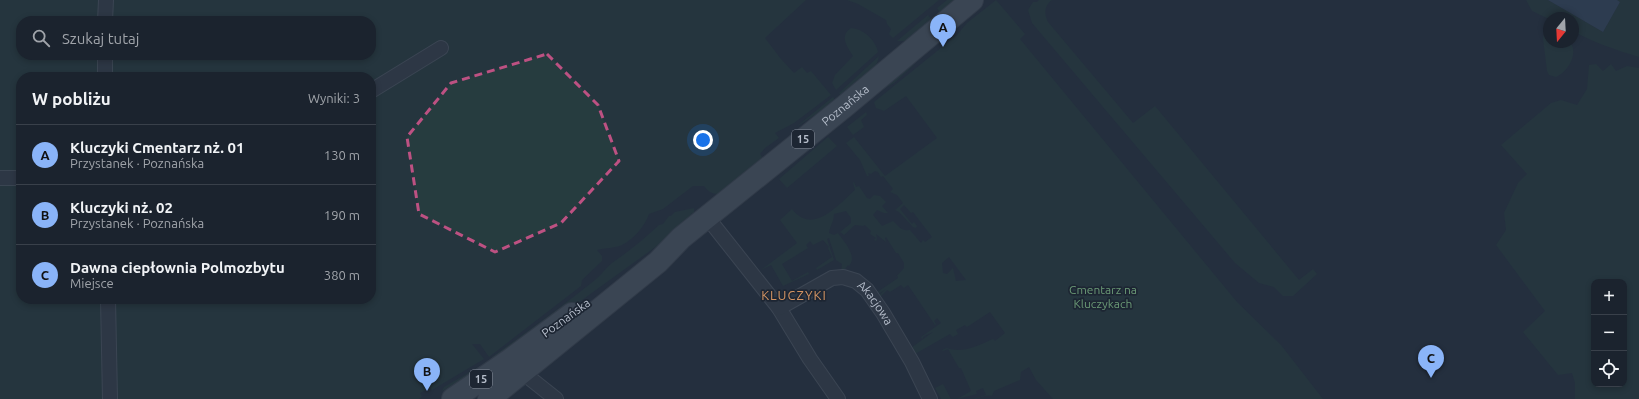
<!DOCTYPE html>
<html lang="pl">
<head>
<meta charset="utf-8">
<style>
	:root { --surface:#1b232e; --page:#282f3a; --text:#f1f3f6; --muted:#a0a4aa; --line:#39404a; --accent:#8ab4f8 }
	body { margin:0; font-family:Ubuntu,sans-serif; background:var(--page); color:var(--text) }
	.controls { position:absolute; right:12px; bottom:12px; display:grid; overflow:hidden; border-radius:8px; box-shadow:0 2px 6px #0003 }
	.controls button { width:36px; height:36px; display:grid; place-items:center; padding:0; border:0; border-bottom:1px solid var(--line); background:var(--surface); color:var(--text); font:20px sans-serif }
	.compass { position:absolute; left:1543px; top:12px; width:36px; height:36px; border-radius:50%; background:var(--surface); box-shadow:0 2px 6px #0003; rotate:198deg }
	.you { position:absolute; left:703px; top:140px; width:14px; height:14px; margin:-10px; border:3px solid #fff; border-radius:50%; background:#1a73e8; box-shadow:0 0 0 6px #1a73e833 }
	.badge { display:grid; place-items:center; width:26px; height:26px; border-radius:50%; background:var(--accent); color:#111; font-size:13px; font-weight:700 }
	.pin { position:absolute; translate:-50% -33px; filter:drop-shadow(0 1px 2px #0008) }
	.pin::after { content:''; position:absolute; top:21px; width:14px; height:12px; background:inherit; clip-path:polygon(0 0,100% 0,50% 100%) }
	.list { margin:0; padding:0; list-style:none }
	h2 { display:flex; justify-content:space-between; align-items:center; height:52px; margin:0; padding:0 16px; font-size:17px }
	h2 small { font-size:13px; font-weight:400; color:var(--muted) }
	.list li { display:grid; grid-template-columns:26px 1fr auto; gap:12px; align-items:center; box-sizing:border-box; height:60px; padding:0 16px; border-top:1px solid var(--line) }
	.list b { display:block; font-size:15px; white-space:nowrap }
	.list p { margin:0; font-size:13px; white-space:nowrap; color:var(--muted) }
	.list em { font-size:13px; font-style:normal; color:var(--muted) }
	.icon { flex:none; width:22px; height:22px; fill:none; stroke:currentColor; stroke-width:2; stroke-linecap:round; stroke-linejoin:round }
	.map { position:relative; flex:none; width:1639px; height:399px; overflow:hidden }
	.search { position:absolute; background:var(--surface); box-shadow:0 2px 6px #0003; left:16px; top:16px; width:360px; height:44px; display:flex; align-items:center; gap:10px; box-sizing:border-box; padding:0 14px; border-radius:16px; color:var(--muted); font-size:15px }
	.panel { position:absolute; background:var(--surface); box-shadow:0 2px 6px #0003; left:16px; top:72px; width:360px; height:232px; border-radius:16px }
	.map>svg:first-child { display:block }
	.green { fill:#263c3f; fill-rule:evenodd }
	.water { fill:#394c67 }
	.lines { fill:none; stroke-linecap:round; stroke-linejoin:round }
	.minor-casing { stroke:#565f6c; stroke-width:16 }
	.primary-casing { stroke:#414a57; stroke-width:24 }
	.minor { stroke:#38414e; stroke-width:14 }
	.primary { stroke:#56606e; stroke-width:22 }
	.marked { fill:none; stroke:#bd5182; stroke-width:3; stroke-dasharray:8 5; stroke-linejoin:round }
	.labels { text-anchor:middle; stroke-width:3.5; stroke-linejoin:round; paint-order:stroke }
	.shield { fill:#1d2633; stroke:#878f9c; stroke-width:1 }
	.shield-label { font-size:11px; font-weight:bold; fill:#b4bcc9 }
	.street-label { font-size:12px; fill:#b4bcc9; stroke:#1d2633 }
	.park-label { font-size:12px; fill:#6b9a76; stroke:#1d2633 }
	.neighbourhood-label { font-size:13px; letter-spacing:1px; fill:#d59563; stroke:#1d2633 }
</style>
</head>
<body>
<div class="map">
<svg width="1639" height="399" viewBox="0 0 1639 399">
	<rect width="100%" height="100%" fill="#242f3e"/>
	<path class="green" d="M0,0H806L765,38L781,59L794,73L802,67L807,73L811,71L831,95L794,123L775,133L779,138L765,148L760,154L762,157C753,168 732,194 717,194C711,194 707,190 704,186H693L663,209L649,214C645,226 634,239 622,245C616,248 605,248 597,250L602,256V261L582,280L581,286L489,357L480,344H472L484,359L432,390L430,388L420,393L422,397L419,399H0ZM21,21H371V55H21ZM21,77H371V299H21Z
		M847,0H939L893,38L889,34L891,29L887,24L886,20L858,4Z
		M947,0H957L941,14L937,8Z
		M996,0L1025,34L1020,39L1237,302L1281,345L1323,399H1053L1036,380L1029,367L1021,372L1020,380L994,391L992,396C986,394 979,399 973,399L986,395L983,388L976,391L977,394L957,399L971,391L961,368H959L948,349L943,351L942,350L947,348C963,354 979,345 993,339L995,341L1005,333L990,312L967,327L965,325L956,330L958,334L953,337L950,334L915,354L911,348L933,332L924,336L922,339L921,337L941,323L937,318L934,321L936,324L935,325L908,285L904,288L901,285L890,292L887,290L880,297L879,295L886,289L877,295L876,293L898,278V276L896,277L904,268V263L898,253H896L886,237L885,238L886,242L876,234L877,238L876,241L874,240L876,238L870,234L871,231L865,225L863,226L855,225L844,235L840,232L851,223V218L846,211L834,214C834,221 830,226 829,233L834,235L838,233C844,242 858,256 849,266L848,265L843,272H841L842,264L836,260L829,238L827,239L834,260L817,270L816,268L832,257L828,248L829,247L823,240L813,245L810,241L806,245L808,248L782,264L792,281L808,272L809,274L783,286L771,265L761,270L797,243L780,220L792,209C813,236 838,205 855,190L853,183L854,182L856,187L859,186L867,198L870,199L874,195L880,196L886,202L882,206L888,213H884L877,210L873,215L882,226L893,221C899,226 900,231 910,230L921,243L923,240L925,242L932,237L913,212L911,213L904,205L900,209L912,224L914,222L917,226L916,228L913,227L899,212L895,210L903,203L897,195L890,192L893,189L883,176L881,177L878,172L875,171L871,174L868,173L869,176H867L860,160L846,143L854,137L885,176L937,138L906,96L884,111L876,108L874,102L957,35L967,23ZM949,257L966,280L956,281L953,268L947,274L943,273L942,263Z
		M1039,0H1052C1044,6 1044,14 1048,22L1133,123L1155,106L1299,280L1313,269L1317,274L1293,296H1283L1274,287L1259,283L1235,263L1032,23L1028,10L1033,2H1037Z
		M1526,0H1548L1603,32L1620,2L1617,0H1639V57C1616,50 1595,43 1573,31V18L1549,19L1532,11Z
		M928,15L933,21L908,41H897Z
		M851,28C863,29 875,39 878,52L836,90L832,83L835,75L853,56C847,47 839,36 851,28Z
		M1549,32V42H1570C1579,53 1568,72 1556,77L1549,75L1547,71L1543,39L1544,34Z
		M879,56C876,74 856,86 842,97L839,93Z
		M916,63L894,83L871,96L883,83Z
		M1596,64L1603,71L1611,64L1616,71L1627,66L1639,68V399H1575V383L1572,373L1558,375L1523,332L1545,311L1496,245L1506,230L1504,213L1518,183L1527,174L1501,145L1551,103L1561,100L1577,105L1587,89L1589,65ZM1594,282H1624V384H1594Z
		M833,97L836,102L796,127Z
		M866,112L867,115L861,120L864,127L853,135L847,127Z
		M828,137L837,146L787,188L779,179Z
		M694,208V215L692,213L691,214L692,217L672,235L495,363L492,357C527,332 561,307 595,280C601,275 606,268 612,263C628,252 644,239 659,225L663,224L669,216H671L675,212Z
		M482,365H484L487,368L442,391L444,387Z
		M943,384L951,399H941L935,388Z"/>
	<path class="water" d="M1548,0H1617L1620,2L1603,32Z"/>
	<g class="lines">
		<defs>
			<g id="minor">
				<path d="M105,21L106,0"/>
				<path d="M105,55V77"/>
				<path d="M371,91L441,48"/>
				<path d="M0,178H21"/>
				<path d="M707,217L779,308L810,359L838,399"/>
				<path d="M108,299L110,399"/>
				<path id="s1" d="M779,308L832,278L843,277L856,281L867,290L883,313L912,362L930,399"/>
				<path d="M517,368L556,399"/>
			</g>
			<g id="primary">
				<path d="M453,399L510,360L572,314"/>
				<path id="s2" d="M489,399L658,262L681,238L845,106L972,0"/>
			</g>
		</defs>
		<use href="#minor" class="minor-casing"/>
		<use href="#primary" class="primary-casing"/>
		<use href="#minor" class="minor"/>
		<use href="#primary" class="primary"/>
	</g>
	<path d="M0 0H1639V399H0ZM547,54L598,105L619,161L561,223L495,252L419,214L407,137L451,83Z" fill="#242f3e" fill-opacity=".55" fill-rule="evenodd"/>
	<path class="marked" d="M547,54L598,105L619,161L561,223L495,252L419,214L407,137L451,83Z"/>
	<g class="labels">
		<g class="shield">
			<rect x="792" y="130" width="22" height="18" rx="3"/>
			<rect x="470" y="370" width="22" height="18" rx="3"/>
		</g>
		<g class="shield-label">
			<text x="803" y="143">15</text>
			<text x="481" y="383">15</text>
		</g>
		<g class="street-label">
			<text dy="4" stroke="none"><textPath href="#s2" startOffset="462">Poznańska</textPath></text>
			<text dy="4" stroke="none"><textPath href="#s1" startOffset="115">Akacjowa</textPath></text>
			<text transform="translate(566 318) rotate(-36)" y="4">Poznańska</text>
		</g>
		<g class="park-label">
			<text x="1103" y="294">Cmentarz na<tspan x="1103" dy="14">Kluczykach</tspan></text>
		</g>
		<g class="neighbourhood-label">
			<text x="794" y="300">KLUCZYKI</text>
		</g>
	</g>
</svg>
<div class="controls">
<button>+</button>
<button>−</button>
<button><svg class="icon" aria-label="locate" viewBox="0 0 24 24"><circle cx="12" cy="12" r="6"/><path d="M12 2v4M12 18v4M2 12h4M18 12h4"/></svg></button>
</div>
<svg class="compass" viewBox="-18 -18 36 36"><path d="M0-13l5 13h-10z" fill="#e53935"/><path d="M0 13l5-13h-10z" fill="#a0a4aa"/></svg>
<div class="you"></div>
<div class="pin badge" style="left:943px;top:47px">A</div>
<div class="pin badge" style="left:427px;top:391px">B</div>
<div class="pin badge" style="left:1431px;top:378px">C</div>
<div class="search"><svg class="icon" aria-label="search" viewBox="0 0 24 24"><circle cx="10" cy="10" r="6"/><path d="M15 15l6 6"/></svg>Szukaj tutaj</div>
<section class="panel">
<h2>W pobliżu<small>Wyniki: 3</small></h2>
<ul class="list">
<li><span class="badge">A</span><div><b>Kluczyki Cmentarz nż. 01</b><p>Przystanek · Poznańska</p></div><em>130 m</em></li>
<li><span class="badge">B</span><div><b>Kluczyki nż. 02</b><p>Przystanek · Poznańska</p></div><em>190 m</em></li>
<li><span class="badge">C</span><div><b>Dawna ciepłownia Polmozbytu</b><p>Miejsce</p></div><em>380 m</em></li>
</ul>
</section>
</div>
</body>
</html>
